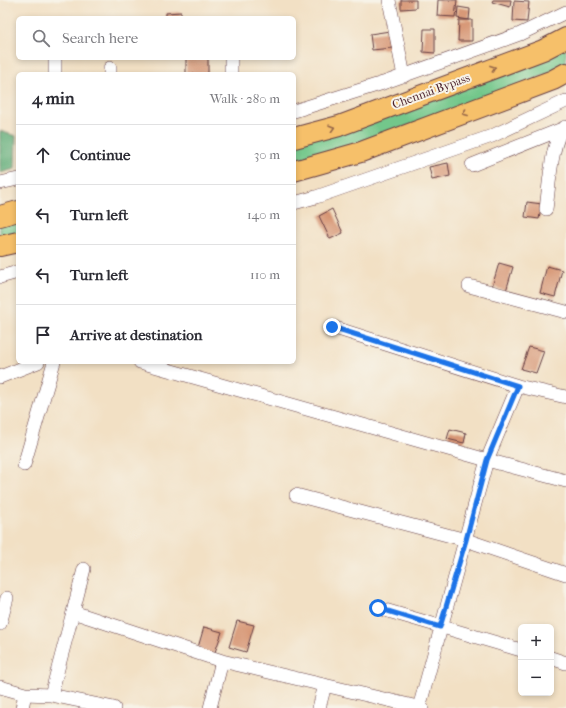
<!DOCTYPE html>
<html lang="en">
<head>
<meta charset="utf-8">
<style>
	:root { --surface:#fff; --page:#f2f2f3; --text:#2b2b33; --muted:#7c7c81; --line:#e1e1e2 }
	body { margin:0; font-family:"IM FELL French Canon",serif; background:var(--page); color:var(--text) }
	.controls { position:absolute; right:12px; bottom:12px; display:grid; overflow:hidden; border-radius:6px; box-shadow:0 2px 6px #0003 }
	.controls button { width:36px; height:36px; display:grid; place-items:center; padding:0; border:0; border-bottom:1px solid var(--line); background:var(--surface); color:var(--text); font:20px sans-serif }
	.stop { position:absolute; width:12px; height:12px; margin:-9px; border:3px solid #1a73e8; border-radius:50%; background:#fff }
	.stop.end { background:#1a73e8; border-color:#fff; box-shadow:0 1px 4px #0008 }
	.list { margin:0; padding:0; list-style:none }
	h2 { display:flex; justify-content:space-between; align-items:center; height:52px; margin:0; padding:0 16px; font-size:17px }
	h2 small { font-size:13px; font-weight:400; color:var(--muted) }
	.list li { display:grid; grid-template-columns:26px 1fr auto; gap:12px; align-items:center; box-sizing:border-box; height:60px; padding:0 16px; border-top:1px solid var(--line) }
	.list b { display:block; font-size:15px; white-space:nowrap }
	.list em { font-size:13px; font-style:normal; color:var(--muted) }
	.icon { flex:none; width:22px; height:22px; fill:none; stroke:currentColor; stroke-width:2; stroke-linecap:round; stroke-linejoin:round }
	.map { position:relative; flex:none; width:566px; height:708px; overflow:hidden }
	.search { position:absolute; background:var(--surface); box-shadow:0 2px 6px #0003; left:16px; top:16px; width:280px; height:44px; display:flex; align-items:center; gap:10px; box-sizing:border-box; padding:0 14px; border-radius:6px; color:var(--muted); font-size:15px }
	.panel { position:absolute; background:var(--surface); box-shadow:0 2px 6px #0003; left:16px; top:72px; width:280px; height:292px; border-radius:6px }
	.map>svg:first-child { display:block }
	.green { fill:#73c78b; stroke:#5e735b }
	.forest { fill:#5eac77; stroke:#546651 }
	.building { fill:#d79674 }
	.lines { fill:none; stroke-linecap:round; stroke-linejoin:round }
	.minor-casing { stroke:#633c42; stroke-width:14 }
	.highway-casing { stroke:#633c42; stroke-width:22 }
	.minor { stroke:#fff; stroke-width:13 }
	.highway { stroke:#f6c06b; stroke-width:20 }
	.oneway { stroke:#976748 }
	.route { stroke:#1a73e8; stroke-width:5 }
	.labels { text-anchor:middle; stroke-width:4; stroke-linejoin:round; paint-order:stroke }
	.street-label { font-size:12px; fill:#4a1f2b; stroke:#f7f3e8 }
</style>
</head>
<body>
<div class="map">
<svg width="566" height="708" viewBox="0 0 566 708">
	<rect width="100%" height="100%" fill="#f7f3e8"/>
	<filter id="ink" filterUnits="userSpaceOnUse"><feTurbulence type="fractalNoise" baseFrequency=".025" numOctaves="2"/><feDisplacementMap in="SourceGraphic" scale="8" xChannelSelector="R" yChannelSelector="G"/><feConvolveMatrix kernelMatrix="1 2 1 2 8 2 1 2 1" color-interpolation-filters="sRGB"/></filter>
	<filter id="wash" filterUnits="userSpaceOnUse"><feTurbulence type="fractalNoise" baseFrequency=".012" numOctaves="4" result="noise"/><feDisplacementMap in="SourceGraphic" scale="16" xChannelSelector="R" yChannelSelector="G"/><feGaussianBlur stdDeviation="0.9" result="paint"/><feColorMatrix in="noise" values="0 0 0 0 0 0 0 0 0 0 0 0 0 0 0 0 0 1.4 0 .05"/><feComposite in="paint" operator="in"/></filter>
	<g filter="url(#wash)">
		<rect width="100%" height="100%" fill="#f2e0c4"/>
		<path class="green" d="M566,44V67L444,114L294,163V144Z
			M18,218V236L0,240V223Z"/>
		<path class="forest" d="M0,131L16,136L15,169L0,173Z"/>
		<g id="blocks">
			<path class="building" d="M401,0H416V8L401,9Z
				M438,0H457L455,17L437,16Z
				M493,0H511L510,7L492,2Z
				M514,1L529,2L527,22L513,21Z
				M458,7L470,9L469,20L457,18Z
				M181,12V18H166V13Z
				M459,20H472V41H458Z
				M424,29H435V53L423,52Z
				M390,31L392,48L372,50L370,34Z
				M186,58H208V74H186Z
				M448,163L450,176L432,180L429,167Z
				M527,202L542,204L539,219L525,217Z
				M332,209L343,233L330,239L319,216Z
				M499,263L513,267L506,291L492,287Z
				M547,266L562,270L555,297L540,293Z
				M529,347L544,351L536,373L521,369Z
				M450,429L466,433L464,443L447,439Z
				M237,621L254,625L246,652L229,647Z
				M204,627L222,632L214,655L197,651Z"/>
		</g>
	</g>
	<g filter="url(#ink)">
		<use href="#blocks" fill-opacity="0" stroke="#633c42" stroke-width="1"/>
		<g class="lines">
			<defs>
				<path id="minor" d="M389,0L404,76
					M55,74V58
					M110,74V68
					M231,74V58
					M294,111L383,83L520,34L566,12
					M472,165L562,129
					M0,183L18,179
					M294,203L316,197L492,136L566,101
					M546,209C549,190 551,138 565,127
					M0,277L18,272
					M469,286L566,312
					M332,327L518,386L566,397
					M140,362L487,460L566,481
					M0,377L38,362
					M24,465L54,362
					M296,495L466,540L566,574
					M378,608L521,650
					M73,612L84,569
					M0,624L7,598
					M551,658L566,663
					M0,687L25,694L51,695L114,708
					M51,695L73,612L222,661L422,708
					M22,708L25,694
					M210,708L222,661
					M319,708L325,685
					M419,708L487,460L518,386"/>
				<path id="highway" d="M294,138L339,126L543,50L566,38
					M294,171L361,152L553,80L566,73
					M0,216L18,211
					M0,246L18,242"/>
			</defs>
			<use href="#minor" class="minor-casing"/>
			<use href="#highway" class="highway-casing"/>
			<use href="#minor" class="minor"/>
			<use href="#highway" class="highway"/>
		</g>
		<defs><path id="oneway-chevron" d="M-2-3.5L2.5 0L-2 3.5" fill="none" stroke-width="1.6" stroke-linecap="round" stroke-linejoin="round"/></defs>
		<g class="oneway">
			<use href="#oneway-chevron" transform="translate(493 68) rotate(-20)"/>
			<use href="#oneway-chevron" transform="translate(465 113) rotate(159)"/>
			<use href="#oneway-chevron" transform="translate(332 128) rotate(-16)"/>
		</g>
	</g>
	<g class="lines" filter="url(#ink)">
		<path class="route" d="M332,327L518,386L487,460L466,540L440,627L378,608"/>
	</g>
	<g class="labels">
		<g class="street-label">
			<text transform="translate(431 91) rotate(-20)" y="4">Chennai Bypass</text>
		</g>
	</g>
</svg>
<div class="controls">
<button>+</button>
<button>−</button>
</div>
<div class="stop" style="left:378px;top:608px"></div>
<div class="stop end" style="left:332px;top:327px"></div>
<div class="search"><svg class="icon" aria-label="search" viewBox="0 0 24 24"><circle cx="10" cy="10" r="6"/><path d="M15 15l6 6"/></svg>Search here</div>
<section class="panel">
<h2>4 min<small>Walk · 280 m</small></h2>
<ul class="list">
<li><svg class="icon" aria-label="ahead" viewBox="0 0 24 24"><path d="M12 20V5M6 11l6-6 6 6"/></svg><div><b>Continue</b></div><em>30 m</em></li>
<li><svg class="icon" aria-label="left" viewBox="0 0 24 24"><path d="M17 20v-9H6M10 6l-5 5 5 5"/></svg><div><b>Turn left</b></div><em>140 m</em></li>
<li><svg class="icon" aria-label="left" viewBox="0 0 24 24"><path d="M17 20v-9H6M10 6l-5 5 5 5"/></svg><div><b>Turn left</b></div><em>110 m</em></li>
<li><svg class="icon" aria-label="arrive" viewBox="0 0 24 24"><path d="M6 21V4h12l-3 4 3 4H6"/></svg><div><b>Arrive at destination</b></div></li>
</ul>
</section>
</div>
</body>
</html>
